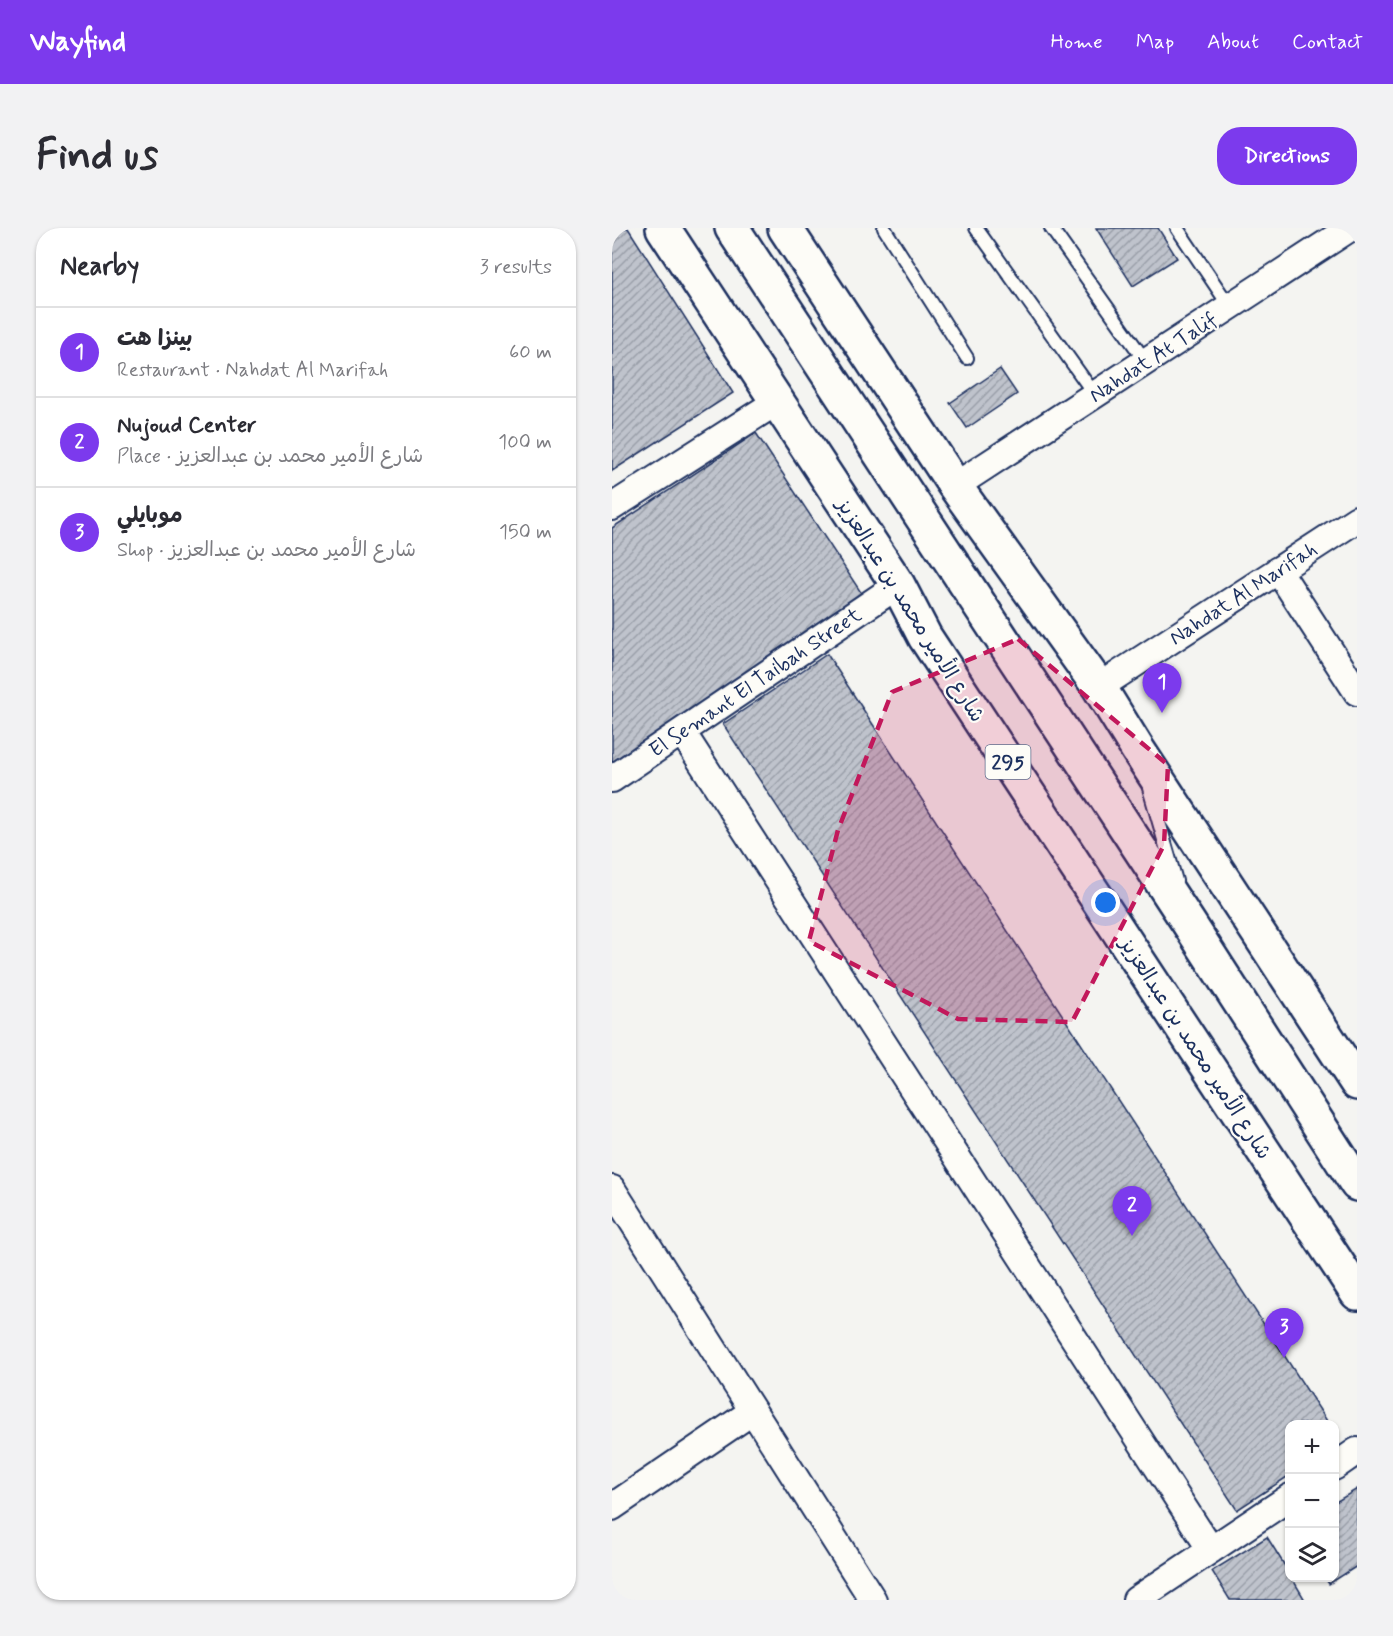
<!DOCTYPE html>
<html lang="en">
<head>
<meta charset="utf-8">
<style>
	:root { --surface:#fff; --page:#f2f2f3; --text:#2b2b33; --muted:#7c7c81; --line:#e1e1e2; --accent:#7c3aed }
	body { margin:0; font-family:Mynerve,"Playpen Sans Arabic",sans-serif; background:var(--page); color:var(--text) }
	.controls { position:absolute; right:18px; bottom:18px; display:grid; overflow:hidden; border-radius:12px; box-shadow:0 2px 4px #0004 }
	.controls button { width:54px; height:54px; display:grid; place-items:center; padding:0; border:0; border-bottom:2px solid var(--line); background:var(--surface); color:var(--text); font:30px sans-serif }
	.you { position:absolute; left:494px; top:675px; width:21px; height:21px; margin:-15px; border:4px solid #fff; border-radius:50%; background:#1a73e8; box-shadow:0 0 0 9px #1a73e833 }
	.badge { display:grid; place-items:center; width:39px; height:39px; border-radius:50%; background:var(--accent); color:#fff; font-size:20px; font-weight:700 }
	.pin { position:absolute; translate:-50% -50px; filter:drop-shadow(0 2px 3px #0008) }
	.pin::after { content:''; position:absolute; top:32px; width:21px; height:18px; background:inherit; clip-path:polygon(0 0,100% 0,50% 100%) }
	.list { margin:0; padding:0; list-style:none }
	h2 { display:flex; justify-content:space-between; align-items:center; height:78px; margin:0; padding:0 24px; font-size:26px }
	h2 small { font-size:20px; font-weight:400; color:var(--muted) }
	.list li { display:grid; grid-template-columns:39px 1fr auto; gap:18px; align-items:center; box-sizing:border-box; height:90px; padding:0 24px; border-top:2px solid var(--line) }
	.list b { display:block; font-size:22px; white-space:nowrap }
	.list p { margin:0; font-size:20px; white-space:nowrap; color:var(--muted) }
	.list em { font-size:20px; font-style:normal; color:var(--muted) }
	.icon { flex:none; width:33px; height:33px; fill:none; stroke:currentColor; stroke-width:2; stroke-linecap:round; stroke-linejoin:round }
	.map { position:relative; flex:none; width:745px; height:1372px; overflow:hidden; border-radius:24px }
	header { display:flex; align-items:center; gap:36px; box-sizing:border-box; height:84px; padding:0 30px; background:var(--accent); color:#fff }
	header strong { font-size:28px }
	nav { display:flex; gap:33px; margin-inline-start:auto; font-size:21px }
	.intro { display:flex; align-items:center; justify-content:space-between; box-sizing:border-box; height:144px; padding:0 36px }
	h1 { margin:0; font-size:42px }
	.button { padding:15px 27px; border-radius:24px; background:var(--accent); color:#fff; font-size:21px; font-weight:700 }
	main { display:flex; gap:36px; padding:0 36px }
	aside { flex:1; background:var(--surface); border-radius:24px; box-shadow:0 2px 4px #0004 }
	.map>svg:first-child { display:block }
	.building { fill:url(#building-hatch); stroke:#1b2f5e; stroke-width:1.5 }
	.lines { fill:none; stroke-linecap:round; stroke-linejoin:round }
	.lane-casing { stroke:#1b2f5e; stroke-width:16 }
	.street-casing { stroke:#1b2f5e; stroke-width:30 }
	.secondary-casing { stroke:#1b2f5e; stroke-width:38 }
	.primary-casing { stroke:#1b2f5e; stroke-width:38 }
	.lane { stroke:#fdfcf7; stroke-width:12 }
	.street { stroke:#fdfcf7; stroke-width:26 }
	.secondary { stroke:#fdfcf7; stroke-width:33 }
	.primary { stroke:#fdfcf7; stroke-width:33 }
	.marked { fill:#c2185b; fill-opacity:0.2; stroke:#c2185b; stroke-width:4.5; stroke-dasharray:12 8; stroke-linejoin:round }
	.labels { text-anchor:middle; stroke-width:4.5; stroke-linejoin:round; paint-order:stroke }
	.shield { fill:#fdfcf7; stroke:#5f6c8c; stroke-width:1.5 }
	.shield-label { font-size:20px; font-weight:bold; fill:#1b2f5e }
	.street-label { font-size:21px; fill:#1b2f5e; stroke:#fdfcf7 }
</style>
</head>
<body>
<header>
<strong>Wayfind</strong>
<nav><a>Home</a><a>Map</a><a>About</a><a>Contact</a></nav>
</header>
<div class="intro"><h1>Find us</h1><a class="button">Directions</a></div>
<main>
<aside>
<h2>Nearby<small>3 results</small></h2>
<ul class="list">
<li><span class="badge">1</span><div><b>بينزا هت</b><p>Restaurant · Nahdat Al Marifah</p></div><em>60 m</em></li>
<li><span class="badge">2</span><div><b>Nujoud Center</b><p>Place · شارع الأمير محمد بن عبدالعزيز</p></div><em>100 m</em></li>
<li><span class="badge">3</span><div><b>موبايلي</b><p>Shop · شارع الأمير محمد بن عبدالعزيز</p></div><em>150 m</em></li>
</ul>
</aside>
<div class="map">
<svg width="745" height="1372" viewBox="0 0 745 1372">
	<defs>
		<pattern id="building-hatch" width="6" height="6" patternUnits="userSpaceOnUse" patternTransform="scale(1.5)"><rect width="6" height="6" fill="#bfc3cc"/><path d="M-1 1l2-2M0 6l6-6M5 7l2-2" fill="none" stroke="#9a9fa9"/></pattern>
	</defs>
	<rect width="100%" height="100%" fill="#f4f4f1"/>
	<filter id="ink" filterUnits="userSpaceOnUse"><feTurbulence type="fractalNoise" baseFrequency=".0167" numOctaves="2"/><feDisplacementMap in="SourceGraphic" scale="12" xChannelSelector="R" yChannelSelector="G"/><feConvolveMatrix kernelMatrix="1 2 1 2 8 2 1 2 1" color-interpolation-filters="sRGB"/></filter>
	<g filter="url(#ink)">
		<path class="building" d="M5,0H16L121,165L0,243V4Z
			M484,0H546L565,30L521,58Z
			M388,141L405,166L355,200L338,175Z
			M144,205L252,369L0,536V300Z
			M215,426L717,1196H678V1247L625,1282L111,496Z
			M745,1261V1338L717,1356L713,1350H722V1275Z
			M655,1309L678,1346V1350H680L693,1372H618L600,1343Z"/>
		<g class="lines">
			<defs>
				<path id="lane" d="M272,0L355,130
					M364,0L483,167
					M439,0L534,134
					M565,0L618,79
					M537,560L564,653"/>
				<path id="street" d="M343,258L738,0
					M0,279L166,173
					M666,342L745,464
					M487,459L745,291
					M70,504L599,1322
					M0,551L286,357
					M0,961L261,1372
					M722,1239L745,1223
					M0,1279L141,1183
					M524,1372L678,1269"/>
				<path id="secondary" d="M173,0L343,258L487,459L526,522L745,855"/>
				<path id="primary" d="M51,0L286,357L313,409L745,1065
					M120,0L576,694L745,956"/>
			</defs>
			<use href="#lane" class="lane-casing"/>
			<use href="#street" class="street-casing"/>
			<use href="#secondary" class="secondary-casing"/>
			<use href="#primary" class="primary-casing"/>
			<use href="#lane" class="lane"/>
			<use href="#street" class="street"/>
			<use href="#secondary" class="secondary"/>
			<use href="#primary" class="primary"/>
		</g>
	</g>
	<path class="marked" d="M406,411L556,537L552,617L460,794L346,791L197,713L226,602L280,464Z"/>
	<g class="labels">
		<rect class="shield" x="373.5" y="517" width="45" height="34" rx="4.5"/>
		<g class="shield-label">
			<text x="396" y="541">295</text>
		</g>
		<g class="street-label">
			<text transform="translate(541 129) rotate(-33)" y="7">Nahdat At Talif</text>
			<text transform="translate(631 365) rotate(-33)" y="7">Nahdat Al Marifah</text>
			<text transform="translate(299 382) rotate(58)" y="7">شارع الأمير محمد بن عبدالعزيز</text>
			<text transform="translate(143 454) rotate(-34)" y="7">El Semant El Taibah Street</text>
			<text transform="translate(584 820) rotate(57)" y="7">شارع الأمير محمد بن عبدالعزيز</text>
		</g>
	</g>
</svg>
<div class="controls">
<button>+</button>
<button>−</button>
<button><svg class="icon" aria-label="layers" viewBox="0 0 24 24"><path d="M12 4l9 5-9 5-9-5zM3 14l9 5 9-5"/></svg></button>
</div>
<div class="you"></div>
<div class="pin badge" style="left:550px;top:485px">1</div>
<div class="pin badge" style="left:520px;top:1008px">2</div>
<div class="pin badge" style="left:672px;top:1130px">3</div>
</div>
</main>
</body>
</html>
